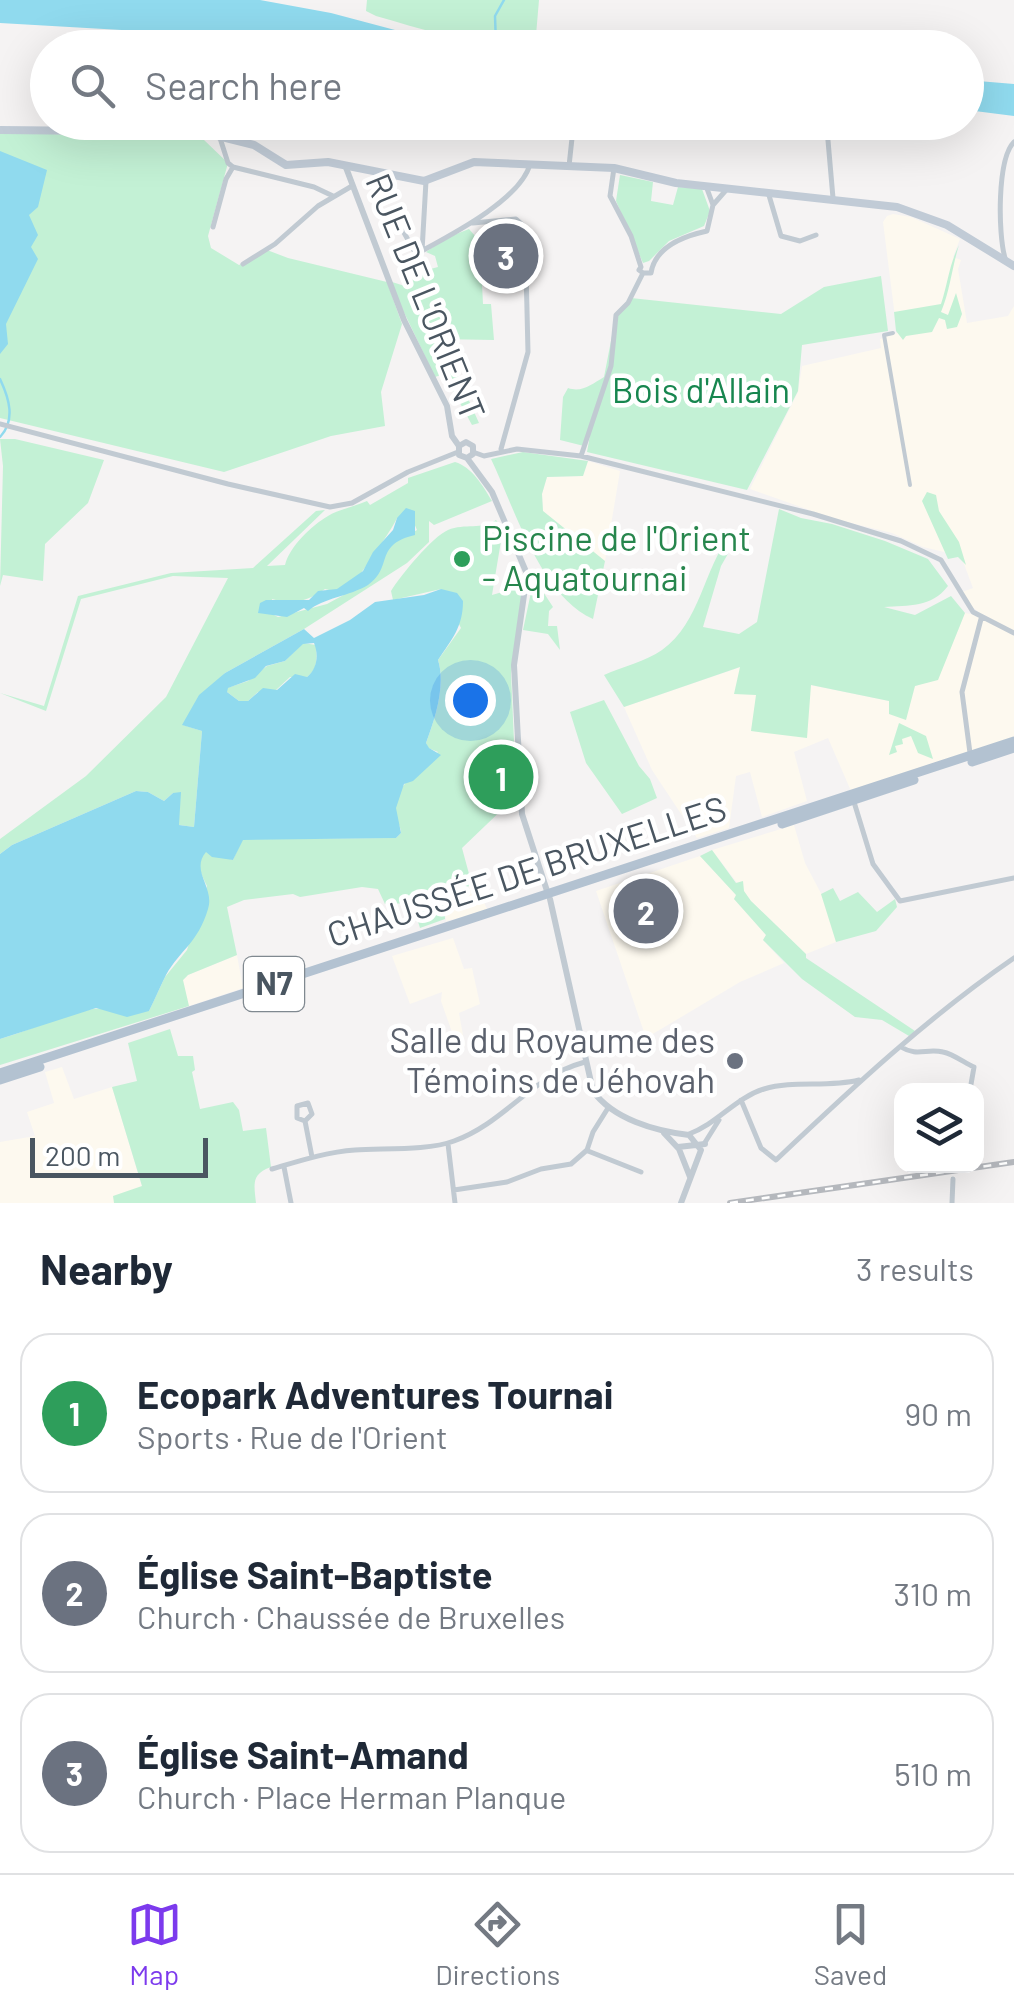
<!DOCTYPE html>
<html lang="en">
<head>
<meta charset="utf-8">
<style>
	:root { --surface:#fff; --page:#f2f2f3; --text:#1f2937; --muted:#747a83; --line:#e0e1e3; --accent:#7c3aed }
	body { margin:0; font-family:Barlow,sans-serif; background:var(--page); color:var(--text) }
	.controls { position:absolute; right:30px; bottom:30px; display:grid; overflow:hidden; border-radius:20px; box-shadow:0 10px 40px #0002 }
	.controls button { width:90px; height:90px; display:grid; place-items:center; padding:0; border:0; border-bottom:2px solid var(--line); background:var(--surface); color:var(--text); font:50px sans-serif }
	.scale { position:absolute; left:30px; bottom:25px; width:178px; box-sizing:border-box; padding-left:10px; border:5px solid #4a5661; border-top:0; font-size:28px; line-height:35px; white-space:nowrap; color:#4a5661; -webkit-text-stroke:8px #fff; paint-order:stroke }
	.you { position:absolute; left:470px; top:700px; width:35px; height:35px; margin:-25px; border:8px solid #fff; border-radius:50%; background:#1a73e8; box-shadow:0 0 0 15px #1a73e833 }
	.badge { display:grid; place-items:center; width:65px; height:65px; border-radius:50%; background:var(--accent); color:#fff; font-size:32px; font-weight:700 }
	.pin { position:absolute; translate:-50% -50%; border:5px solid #fff; box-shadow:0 2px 10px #0006 }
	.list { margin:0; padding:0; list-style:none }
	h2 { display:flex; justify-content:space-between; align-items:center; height:130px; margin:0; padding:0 40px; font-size:42px }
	h2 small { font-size:32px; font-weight:400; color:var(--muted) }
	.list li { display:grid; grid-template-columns:65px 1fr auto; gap:30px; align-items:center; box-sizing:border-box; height:160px; margin:0 20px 20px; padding:0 20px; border:2px solid var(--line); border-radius:30px }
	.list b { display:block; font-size:38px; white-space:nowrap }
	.list p { margin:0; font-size:32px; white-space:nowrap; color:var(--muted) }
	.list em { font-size:32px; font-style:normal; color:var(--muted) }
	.icon { flex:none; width:55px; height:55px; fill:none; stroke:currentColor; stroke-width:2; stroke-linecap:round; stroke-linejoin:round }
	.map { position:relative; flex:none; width:1014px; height:1203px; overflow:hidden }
	.search { position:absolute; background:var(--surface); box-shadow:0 10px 40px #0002; left:30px; right:30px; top:30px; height:110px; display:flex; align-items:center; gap:25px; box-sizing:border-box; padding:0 35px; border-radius:55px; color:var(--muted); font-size:38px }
	.sheet { height:670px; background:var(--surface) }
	nav { display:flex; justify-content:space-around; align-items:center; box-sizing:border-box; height:140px; border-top:2px solid var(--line); background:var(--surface); font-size:28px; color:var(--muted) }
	nav a { display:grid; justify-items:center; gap:5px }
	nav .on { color:var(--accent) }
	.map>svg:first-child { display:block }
	.commercial { fill:#fdf9ef }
	.green { fill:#c3f1d5; fill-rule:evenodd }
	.water { fill:#90daee; fill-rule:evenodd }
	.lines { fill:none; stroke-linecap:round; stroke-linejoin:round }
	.stream { stroke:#90daee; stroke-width:2.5 }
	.pedestrian { stroke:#c1cad2; stroke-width:4 }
	.minor { stroke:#c1cad2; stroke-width:5 }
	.tertiary { stroke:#c1cad2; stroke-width:6 }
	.secondary { stroke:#c1cbd6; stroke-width:8 }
	.primary { stroke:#b3c2d1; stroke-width:9 }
	.rail-casing { stroke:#b5b8bd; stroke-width:6 }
	.rail { stroke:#fff; stroke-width:2.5; stroke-dasharray:8; stroke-linecap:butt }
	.leisure-dot { fill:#2e9e5b; stroke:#fff; stroke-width:4 }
	.worship-dot { fill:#6b7280; stroke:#fff; stroke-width:4 }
	.labels { text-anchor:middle; stroke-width:9; stroke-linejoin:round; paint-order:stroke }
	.shield { fill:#fff; stroke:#808990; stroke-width:2.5 }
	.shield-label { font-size:32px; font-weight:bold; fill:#4a5661 }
	.street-label { font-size:35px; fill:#4a5661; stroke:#fff }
	.park-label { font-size:35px; fill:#17864f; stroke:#fff }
	.leisure-label { font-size:35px; fill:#27864d; stroke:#fff; text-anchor:start }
	.worship-label { font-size:35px; fill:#5b616d; stroke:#fff; text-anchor:end }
</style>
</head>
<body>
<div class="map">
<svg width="1014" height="1203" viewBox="0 0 1014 1203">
	<rect width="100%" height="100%" fill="#f5f3f3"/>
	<path class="commercial" d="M893,214L911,217L960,239L953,257L961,260L958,269L967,323L1008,316L1014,306V737L851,791L828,738L794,752L807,801L762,817L750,772L736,776L729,828L697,838L652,770L624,707L741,667L757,695L751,731L810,685L889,701L915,686L938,679L965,613L984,616L971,606L962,592L973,588L961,556L923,547L892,533L835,519L750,489L798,392L802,366L881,348L880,339L897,333L883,222L887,216Z
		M588,461L620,471L605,561L543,511L542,494L547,477L583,476Z
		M794,825L805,863L825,901L836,942L806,954L751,901L712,850Z
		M700,856L737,896L734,899L766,935L763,940L784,963L740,982L646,1038L596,891Z
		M476,885L488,911L446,921L443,895Z
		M453,938L464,969L472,968L480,1004L459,1013L465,1046L443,1050L440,1041L453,1035L441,1001L442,992L410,1004L392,956Z
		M237,955L243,988L177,1010L176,987L188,975Z
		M62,1067L74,1099L112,1087L142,1187L114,1196V1203H0V1142L35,1136L27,1112L54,1103L45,1072Z"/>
	<path class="green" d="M367,0H539L535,47C479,48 429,31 376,16L366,11Z
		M0,132L204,140L228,163L208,236L211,248L239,265L267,250L288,258L387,282L402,324L381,392L385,426L331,436L224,472L0,418Z
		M620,175L653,182L651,201L673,205L678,187L702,189L710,211L704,226L669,241L649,261L643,263L616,201Z
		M493,225L482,284L483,304H491L494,340L438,339L442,362L458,376L479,423L472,425L444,374L435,377L389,281L411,288L413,278L418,279L419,272L438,267L435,256L426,252L446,238L469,229L476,237Z
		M959,245C952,267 950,291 941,312L948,315L956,293L962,314L957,327L947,329L945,320L939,318L932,332L906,336L903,340L896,331L894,312L941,304C948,283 949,265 959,245Z
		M881,276L888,331L802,345L798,391L747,490L587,452L590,435L584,446L560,440L563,397L568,388C582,393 592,384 604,377L616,315L631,298L781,314L824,287Z
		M0,439H15L104,460L88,503L45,544L43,581L3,575L0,586L3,466Z
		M523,452L588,461L583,476L547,477L542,494L543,511L605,561L593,619C540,595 515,509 491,459Z
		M455,462C472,467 483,486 492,501L434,525L429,521V542L407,563L304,629L225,673L183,725L202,731L194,827L179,825L173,793L164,801L148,792L136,791L12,845L0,854V839L86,776L166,697L228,578L173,576L81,599L46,711L0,693L44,706L78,596L171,573L253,568L316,511L325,510L267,566L285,565C290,546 311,526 328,516C339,509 354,507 367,501L370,505L408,483V478ZM397,518L413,521L417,530L393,543L351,591L327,604L278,617L274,615L272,599C293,605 308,601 325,589L333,591C343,587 353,581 361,573C367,566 395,524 397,518Z
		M927,492L936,495L939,511L959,542L966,565L958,557L948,559L922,501Z
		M779,509L801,518L832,524L885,541L928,559L948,586C931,608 909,605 884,607L915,615L951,596L965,613L938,680L915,686L906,720L889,714V701L811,685L807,738L751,731L756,695L734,694L740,667L624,707L604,675C622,667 646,661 662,650C701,622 703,569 731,534L737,538L721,566L703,627L739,634L757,622Z
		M496,520L503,529L492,595L526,585L511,673L515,764L505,768L510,802L462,848L472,885L443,895L445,919L420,928L412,903L385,904L378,889L362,887L300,897L293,894L244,900L227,907L237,955L188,975L183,980L189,1006L0,1065V1039C31,1030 61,1015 93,1009C106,1007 133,1011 149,1011L165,977L187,950L207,886C200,871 195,865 206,851L233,860L242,839L396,838L401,833C401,828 398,823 396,818C388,789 421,769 438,752L428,748L426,743C435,719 446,685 438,660L461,628L441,589L393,600L391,591C401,575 432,537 448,530C465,523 482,530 496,520Z
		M534,578L553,607L549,611L548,626H557L560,650L548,634L523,630Z
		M303,643L316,645C317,658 318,669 307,677H290L276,690L258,692L248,701H239L227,692V688L248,681L267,666L285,661Z
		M604,700L639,766L650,779L657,798L622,814L586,763L570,712Z
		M899,723L926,736L933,759L918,753L911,736L902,739L903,744L895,746L897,752L889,755Z
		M712,850L736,883L743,881L744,891L751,901L806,954V958L915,1031L909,1036L882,1020L855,1017L802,979L763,940L766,935L734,899L736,895L700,856Z
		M833,888L840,901L858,892L877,912L895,899L897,907L876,931L836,942L821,894Z
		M170,1029L178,1056H193L195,1070L192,1072L200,1109L233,1102L239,1110L243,1131L266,1128L271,1167C251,1174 254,1184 256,1203H114L113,1196L142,1186L112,1087L137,1081L128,1043Z"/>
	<path class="water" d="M0,0H260L331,13L459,47H297L288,42L259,38L0,23Z
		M966,80L1014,84V116L967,110Z
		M564,123H797L736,130L697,125L588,127Z
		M0,151L47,170L38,207L29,215L38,235L31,247L38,259L6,324L8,344L0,354Z
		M406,508L415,511V535C373,545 394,567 368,585C350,596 323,598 308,611L304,608L287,617L258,613L260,603L266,600H309L318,591L337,589L363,571L373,552L393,530L397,518Z
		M441,589L457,593L463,601C463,627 452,639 438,660C446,685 435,719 426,743L429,748L441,755L413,781L404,784L396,808L401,833L396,838L243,840L233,860L212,857L206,852C190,871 215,887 208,909C198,943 180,950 166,975C160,987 155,999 149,1011L127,1017L96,1008L0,1039V854L12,845L136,791L148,792L164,801L173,793L181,792L179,825L194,827L202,731L182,725L199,695L225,673L304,629L314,638L350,620L375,602L424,595ZM314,643C319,655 317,669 307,677L295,674L277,690L263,688L248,701H239L227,692L228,688L255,678L266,666L285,661L303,644Z"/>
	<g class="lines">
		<path class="stream" d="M496,45L495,16L504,0
			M0,379C9,398 16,420 0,437"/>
		<path class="pedestrian" d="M893,333L884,335L910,485"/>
		<path class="minor" d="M827,129L833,198
			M220,138L228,163L233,167L314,187L333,196
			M569,166L573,129
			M614,168L610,196L631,236L641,267L639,270L643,273
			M768,192L781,236L800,241L816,235
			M713,205L727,189
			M378,209L398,222L416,254C447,237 521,200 530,164
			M473,223L516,219L525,227L528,352L501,449
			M213,227L226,179L233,167
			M422,251L426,181
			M1005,258C998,234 997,159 1014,142
			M243,264L275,244L318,206L352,186
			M0,424L228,484L330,507L352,503L408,472L458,452
			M473,452L484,456L517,449L581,456L813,514L901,541L941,560L973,612L1014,633
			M581,456L611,366L616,315L628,303L643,273H651C655,247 684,236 707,231L713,205L706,186
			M970,753L962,692L981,619
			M854,802L873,864L900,901L1014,878
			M901,1047C917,1057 927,1048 943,1052C953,1054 965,1063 974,1067L970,1090
			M741,1100L761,1148L776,1160C852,1088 928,1017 1014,958
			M305,1121L297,1118V1106L308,1103L312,1114L305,1121L312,1157
			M689,1134C717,1124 735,1098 764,1089C794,1080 827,1088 859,1080
			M448,1144L455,1203
			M704,1144L719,1120
			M588,1151L641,1172
			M284,1167L291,1203
			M272,1169C299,1161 326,1152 355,1150C383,1148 428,1151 454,1141C506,1122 530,1077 585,1062
			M454,1190L507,1182L541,1169L571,1164L587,1150L593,1132L608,1108
			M952,1203L953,1179"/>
		<path class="tertiary" d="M345,165L404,320L447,406L452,436L459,446
			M459,446V455L467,458L492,492L527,574L514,665L522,814L548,894
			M459,446L466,442L473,446V454L467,458
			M550,899L593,1091C613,1119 655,1131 689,1135L701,1150L681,1203
			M664,1133L679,1149L690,1177
			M678,1147L705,1144"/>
		<path class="secondary" d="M0,130L202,132L254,145L286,165L328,162L424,181L474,162L614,168L676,183L897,207L947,225L1014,266"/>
		<path class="primary" d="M972,762L1014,748
			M782,824L914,780
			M0,1073L1014,741
			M0,1080L40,1067"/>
		<defs>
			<path id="rail" d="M730,1203L1014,1162"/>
		</defs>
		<use href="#rail" class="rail-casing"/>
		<use href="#rail" class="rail"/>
	</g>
	<circle class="leisure-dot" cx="462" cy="559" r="10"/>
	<circle class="worship-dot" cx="735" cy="1061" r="10"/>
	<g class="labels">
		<rect class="shield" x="244" y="957" width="60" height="54" rx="8"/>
		<g class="shield-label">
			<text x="274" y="995">N7</text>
		</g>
		<g class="street-label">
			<text transform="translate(425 297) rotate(68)" y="12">RUE DE L'ORIENT</text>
			<text transform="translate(527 872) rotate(-18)" y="12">CHAUSSÉE DE BRUXELLES</text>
		</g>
		<g class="park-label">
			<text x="701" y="403">Bois d'Allain</text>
		</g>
		<g class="leisure-label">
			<text x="482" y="551">Piscine de l'Orient<tspan x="482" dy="40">- Aquatournai</tspan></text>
		</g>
		<g class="worship-label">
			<text x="715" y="1053">Salle du Royaume des<tspan x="715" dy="40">Témoins de Jéhovah</tspan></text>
		</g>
	</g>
</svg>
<div class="controls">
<button><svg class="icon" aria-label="layers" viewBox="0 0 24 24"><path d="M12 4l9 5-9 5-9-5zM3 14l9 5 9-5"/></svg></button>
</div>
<div class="scale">200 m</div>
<div class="you"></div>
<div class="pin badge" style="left:501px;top:777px;background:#2e9e5b">1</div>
<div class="pin badge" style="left:646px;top:911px;background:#6b7280">2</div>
<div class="pin badge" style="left:506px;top:256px;background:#6b7280">3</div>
<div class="search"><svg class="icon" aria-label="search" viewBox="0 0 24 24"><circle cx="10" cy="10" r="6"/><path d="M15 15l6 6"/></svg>Search here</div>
</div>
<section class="sheet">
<h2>Nearby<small>3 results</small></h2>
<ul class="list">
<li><span class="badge" style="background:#2e9e5b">1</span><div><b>Ecopark Adventures Tournai</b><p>Sports · Rue de l'Orient</p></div><em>90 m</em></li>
<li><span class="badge" style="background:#6b7280">2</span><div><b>Église Saint-Baptiste</b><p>Church · Chaussée de Bruxelles</p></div><em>310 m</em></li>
<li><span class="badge" style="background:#6b7280">3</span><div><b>Église Saint-Amand</b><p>Church · Place Herman Planque</p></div><em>510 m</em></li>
</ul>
</section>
<nav>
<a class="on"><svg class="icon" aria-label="map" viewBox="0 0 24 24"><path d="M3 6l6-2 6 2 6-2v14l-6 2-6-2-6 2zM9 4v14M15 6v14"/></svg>Map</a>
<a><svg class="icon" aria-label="directions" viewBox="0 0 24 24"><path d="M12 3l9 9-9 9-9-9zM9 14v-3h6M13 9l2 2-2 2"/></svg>Directions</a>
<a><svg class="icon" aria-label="saved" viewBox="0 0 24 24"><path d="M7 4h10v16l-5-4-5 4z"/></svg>Saved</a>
</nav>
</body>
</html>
